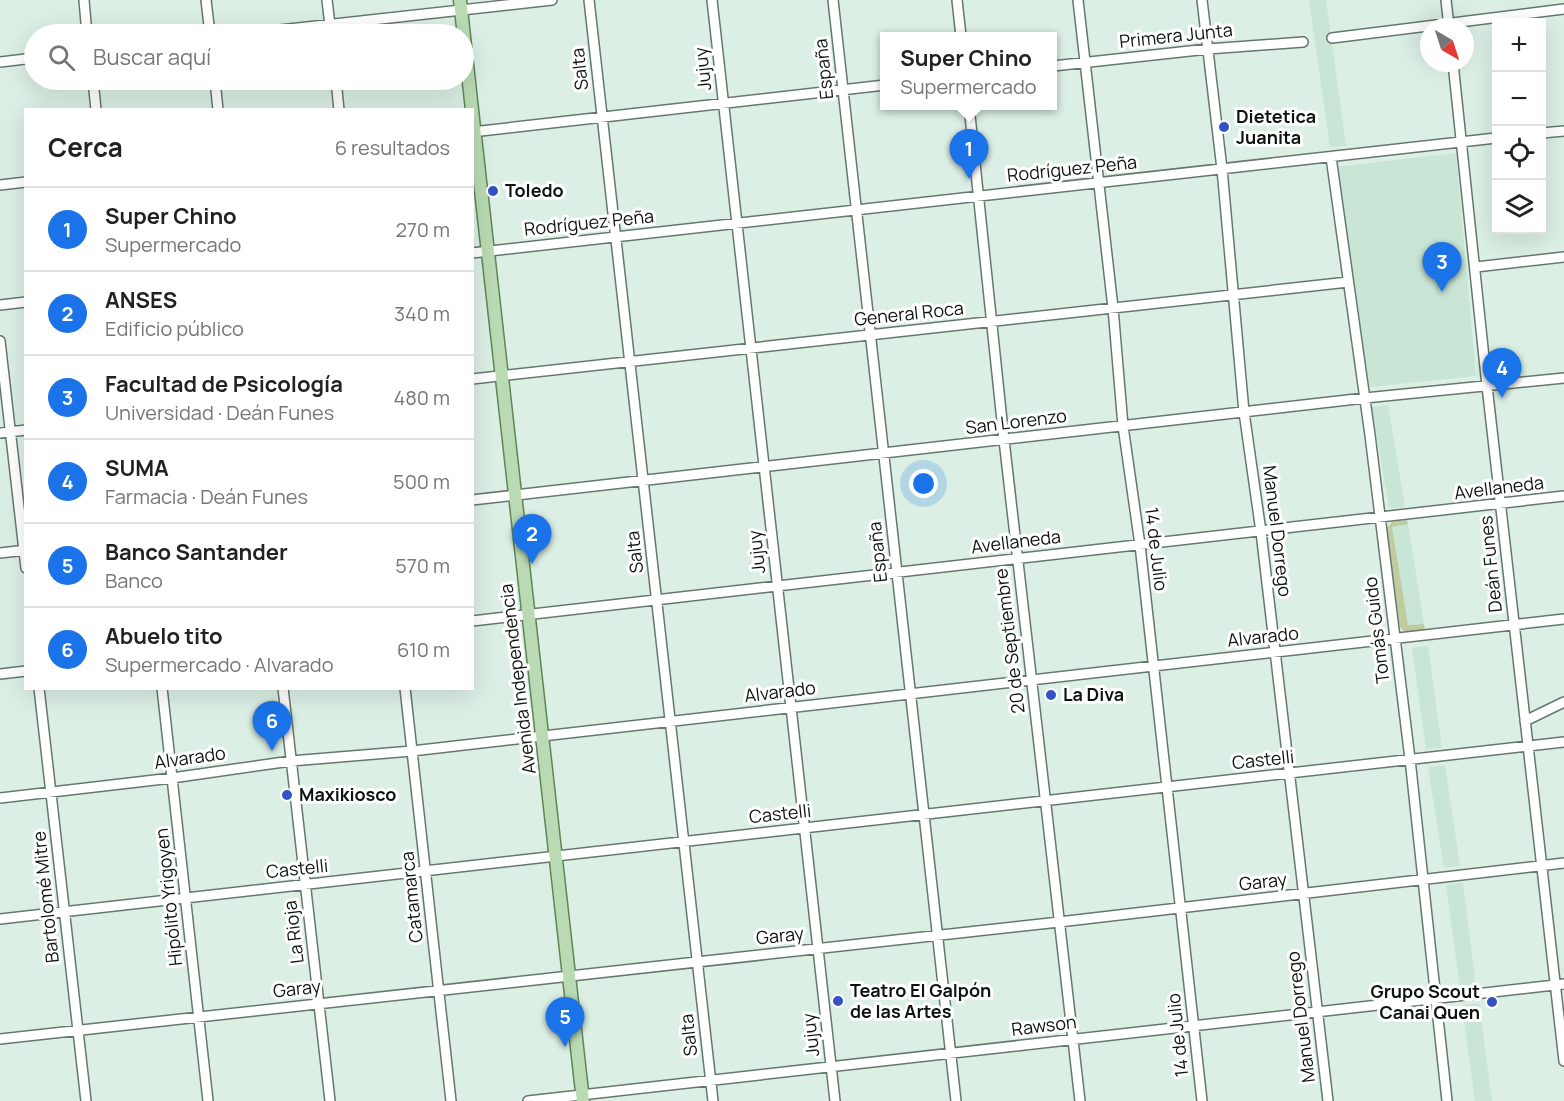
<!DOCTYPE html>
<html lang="es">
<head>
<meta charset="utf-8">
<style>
	:root { --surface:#fff; --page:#f6f6f6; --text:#222; --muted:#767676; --line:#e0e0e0; --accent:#1a73e8 }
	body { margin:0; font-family:Manrope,sans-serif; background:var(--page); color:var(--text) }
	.controls { position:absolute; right:18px; top:18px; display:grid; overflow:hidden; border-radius:0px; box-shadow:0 6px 24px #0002 }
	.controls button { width:54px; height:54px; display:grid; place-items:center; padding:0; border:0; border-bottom:2px solid var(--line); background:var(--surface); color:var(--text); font:30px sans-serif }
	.compass { position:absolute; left:1420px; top:18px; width:54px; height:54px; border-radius:50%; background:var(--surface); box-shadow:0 6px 24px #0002; rotate:141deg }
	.you { position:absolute; left:924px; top:484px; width:21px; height:21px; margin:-15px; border:4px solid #fff; border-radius:50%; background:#1a73e8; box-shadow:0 0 0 9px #1a73e833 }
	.badge { display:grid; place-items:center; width:39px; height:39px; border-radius:50%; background:var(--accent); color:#fff; font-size:20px; font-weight:700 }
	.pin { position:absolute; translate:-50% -50px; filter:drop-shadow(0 2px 3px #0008) }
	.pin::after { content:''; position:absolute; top:32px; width:21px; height:18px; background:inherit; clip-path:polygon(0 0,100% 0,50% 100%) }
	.popup { position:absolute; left:880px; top:32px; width:177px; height:78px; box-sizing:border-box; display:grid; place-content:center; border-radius:0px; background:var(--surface); filter:drop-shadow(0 2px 4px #0005); font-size:20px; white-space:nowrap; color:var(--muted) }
	.popup b { font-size:22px; color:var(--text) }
	.popup::after { content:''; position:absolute; left:50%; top:100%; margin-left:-12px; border:12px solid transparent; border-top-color:var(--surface) }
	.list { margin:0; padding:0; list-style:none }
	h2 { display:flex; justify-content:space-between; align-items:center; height:78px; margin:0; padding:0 24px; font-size:26px }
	h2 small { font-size:20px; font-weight:400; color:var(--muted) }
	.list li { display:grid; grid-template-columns:39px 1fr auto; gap:18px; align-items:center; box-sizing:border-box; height:84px; padding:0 24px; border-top:2px solid var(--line) }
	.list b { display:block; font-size:22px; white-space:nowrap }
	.list p { margin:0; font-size:20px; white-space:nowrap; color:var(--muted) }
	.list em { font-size:20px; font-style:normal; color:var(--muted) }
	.icon { flex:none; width:33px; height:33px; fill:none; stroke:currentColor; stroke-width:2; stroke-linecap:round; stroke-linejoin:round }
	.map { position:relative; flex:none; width:1564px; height:1101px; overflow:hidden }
	.search { position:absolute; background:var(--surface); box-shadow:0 6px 24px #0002; left:24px; top:24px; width:450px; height:66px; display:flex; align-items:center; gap:15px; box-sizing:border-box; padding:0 21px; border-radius:33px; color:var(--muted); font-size:22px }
	.panel { position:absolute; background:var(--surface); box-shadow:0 6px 24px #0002; left:24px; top:108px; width:450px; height:582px; border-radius:0px }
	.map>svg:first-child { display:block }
	.built { fill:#c9e5d6 }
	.green { fill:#c0cba0 }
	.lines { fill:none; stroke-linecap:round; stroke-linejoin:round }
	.minor-casing { stroke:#66786e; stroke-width:12 }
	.major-casing { stroke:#5f8559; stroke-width:15 }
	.minor { stroke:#fff; stroke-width:9 }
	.major { stroke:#b9dab3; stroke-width:12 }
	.poi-dot { fill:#3353c4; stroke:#fff; stroke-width:2 }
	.labels { text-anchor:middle; stroke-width:6; stroke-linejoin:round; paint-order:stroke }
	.street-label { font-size:18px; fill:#0d1410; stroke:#fff }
	.poi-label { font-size:18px; font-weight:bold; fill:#0d1410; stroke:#fff; text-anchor:start }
</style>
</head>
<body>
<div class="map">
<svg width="1564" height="1101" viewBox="0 0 1564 1101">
	<rect width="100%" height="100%" fill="#dbefe4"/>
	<path class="built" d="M1309,0H1326L1346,146L1330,147Z
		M1456,153L1476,376L1369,387L1337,167Z
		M1388,405L1405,507L1389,508L1372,407Z
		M1408,524L1424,624L1408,625L1392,527Z
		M1428,646L1442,748L1426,749L1412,648Z
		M1445,765L1460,866L1444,868L1428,767Z
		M1463,883L1476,987L1460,988L1446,885Z
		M1479,1003L1492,1101H1475L1462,1005Z"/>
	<path class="green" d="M1407,520L1408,524L1392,527L1408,625L1424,624L1425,630L1405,633L1400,627L1386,529L1392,522Z"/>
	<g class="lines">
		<defs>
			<path id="minor" d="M84,0L87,34
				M206,0L210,34
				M327,0L331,34
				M589,0L713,1101
				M712,0L835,1101
				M833,0L956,1101
				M957,0L961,36
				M1078,0L1113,308L1123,426L1140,545L1202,1101
				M1202,0L1222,169L1244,412L1261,532L1328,1101
				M1446,0L1449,27
				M244,34L552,0
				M1332,38L1564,9
				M0,62L34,58
				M1453,63L1487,386L1564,1061
				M1053,66L1208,49L1303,42
				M93,80L96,110
				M215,80L218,110
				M336,80L339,110
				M969,106L1004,440L1080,1101
				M472,132L885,85
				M1542,133L1564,131
				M1331,157L1370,435L1410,759L1447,1101
				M0,185L26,182
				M472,253L1496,138
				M1476,267L1564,257
				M0,305L26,302
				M0,341L26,568
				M472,379L1348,282
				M0,433L26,430
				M472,500L1365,398L1564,378
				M0,553L26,550
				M472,621L1564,496
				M0,674L26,671
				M39,688L86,1101
				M162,688L208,1101
				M283,688L330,1101
				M405,688L451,1101
				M1525,721L1564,702
				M0,798L172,778L291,761L412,751L1564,619
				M0,919L1564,742
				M0,1039L1059,922L1564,863
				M528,1101L1564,984"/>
			<path id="major" d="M460,0L472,110
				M472,110L583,1101"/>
		</defs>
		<use href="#minor" class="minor-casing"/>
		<use href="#major" class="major-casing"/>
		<use href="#minor" class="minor"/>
		<use href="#major" class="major"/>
	</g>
	<g class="poi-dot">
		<circle cx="1224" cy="127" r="6"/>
		<circle cx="493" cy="191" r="6"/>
		<circle cx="1051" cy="695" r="6"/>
		<circle cx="287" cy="795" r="6"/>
		<circle cx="838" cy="1001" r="6"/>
		<circle cx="1492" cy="1002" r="6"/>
	</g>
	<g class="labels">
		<g class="street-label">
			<text transform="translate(1176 36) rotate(-6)" y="6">Primera Junta</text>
			<text transform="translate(580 69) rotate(-96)" y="6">Salta</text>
			<text transform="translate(703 69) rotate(-96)" y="6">Jujuy</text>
			<text transform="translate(824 69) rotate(-96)" y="6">España</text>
			<text transform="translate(1072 169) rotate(-6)" y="6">Rodríguez Peña</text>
			<text transform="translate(589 223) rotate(-6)" y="6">Rodríguez Peña</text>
			<text transform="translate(909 314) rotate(-6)" y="6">General Roca</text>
			<text transform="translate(1016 422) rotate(-7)" y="6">San Lorenzo</text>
			<text transform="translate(1499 488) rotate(-7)" y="6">Avellaneda</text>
			<text transform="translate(1277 531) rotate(83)" y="6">Manuel Dorrego</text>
			<text transform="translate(1016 542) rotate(-7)" y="6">Avellaneda</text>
			<text transform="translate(1156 549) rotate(83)" y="6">14 de Julio</text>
			<text transform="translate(635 552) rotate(-96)" y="6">Salta</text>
			<text transform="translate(757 552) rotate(-96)" y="6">Jujuy</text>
			<text transform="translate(878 552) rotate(-96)" y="6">España</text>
			<text transform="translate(1491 564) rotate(-96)" y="6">Deán Funes</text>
			<text transform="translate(1377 630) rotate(-97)" y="6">Tomás Guido</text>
			<text transform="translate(1263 637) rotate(-6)" y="6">Alvarado</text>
			<text transform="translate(1010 641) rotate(-97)" y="6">20 de Septiembre</text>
			<text transform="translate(518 679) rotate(-97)" y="6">Avenida Independencia</text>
			<text transform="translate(780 692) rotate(-7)" y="6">Alvarado</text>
			<text transform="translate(190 758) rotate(-8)" y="6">Alvarado</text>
			<text transform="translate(1263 760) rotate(-6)" y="6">Castelli</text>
			<text transform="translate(780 814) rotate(-6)" y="6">Castelli</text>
			<text transform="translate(297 869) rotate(-6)" y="6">Castelli</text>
			<text transform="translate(1263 882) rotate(-6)" y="6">Garay</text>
			<text transform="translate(46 897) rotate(-96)" y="6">Bartolomé Mitre</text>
			<text transform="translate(169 897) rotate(-96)" y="6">Hipólito Yrigoyen</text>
			<text transform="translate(412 897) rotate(-96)" y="6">Catamarca</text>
			<text transform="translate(294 932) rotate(-97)" y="6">La Rioja</text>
			<text transform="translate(780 936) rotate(-6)" y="6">Garay</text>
			<text transform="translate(297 989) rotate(-6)" y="6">Garay</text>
			<text transform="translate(1301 1017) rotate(-97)" y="6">Manuel Dorrego</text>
			<text transform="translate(1044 1026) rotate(-7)" y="6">Rawson</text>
			<text transform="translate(689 1035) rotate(-96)" y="6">Salta</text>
			<text transform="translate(811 1035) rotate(-96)" y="6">Jujuy</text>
			<text transform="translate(1178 1035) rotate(-96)" y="6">14 de Julio</text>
		</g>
		<g class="poi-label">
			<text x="1236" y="123">Dietetica<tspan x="1236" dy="21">Juanita</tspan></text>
			<text x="505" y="197">Toledo</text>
			<text x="1063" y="701">La Diva</text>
			<text x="299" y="801">Maxikiosco</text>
			<text x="850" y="997">Teatro El Galpón<tspan x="850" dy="21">de las Artes</tspan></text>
			<text x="1480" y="998" text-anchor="end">Grupo Scout<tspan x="1480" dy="21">Canai Quen</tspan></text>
		</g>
	</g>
</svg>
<div class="controls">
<button>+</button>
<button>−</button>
<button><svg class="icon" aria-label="locate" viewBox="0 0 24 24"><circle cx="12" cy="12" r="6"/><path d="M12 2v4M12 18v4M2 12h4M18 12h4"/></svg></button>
<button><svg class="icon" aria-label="layers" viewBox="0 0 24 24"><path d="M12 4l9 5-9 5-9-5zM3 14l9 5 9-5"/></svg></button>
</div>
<svg class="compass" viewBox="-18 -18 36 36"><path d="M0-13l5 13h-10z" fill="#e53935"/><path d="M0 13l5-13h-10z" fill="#767676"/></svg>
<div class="you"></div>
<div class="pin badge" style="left:969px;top:179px">1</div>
<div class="popup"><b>Super Chino</b>Supermercado</div>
<div class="pin badge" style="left:532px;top:564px">2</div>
<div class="pin badge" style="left:1442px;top:292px">3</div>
<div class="pin badge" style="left:1502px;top:398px">4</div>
<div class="pin badge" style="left:565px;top:1047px">5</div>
<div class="pin badge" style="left:272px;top:751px">6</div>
<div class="search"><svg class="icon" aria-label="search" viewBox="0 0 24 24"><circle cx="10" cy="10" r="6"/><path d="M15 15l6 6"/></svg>Buscar aquí</div>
<section class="panel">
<h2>Cerca<small>6 resultados</small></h2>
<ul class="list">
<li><span class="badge">1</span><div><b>Super Chino</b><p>Supermercado</p></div><em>270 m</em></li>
<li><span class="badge">2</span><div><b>ANSES</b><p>Edificio público</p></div><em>340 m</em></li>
<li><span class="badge">3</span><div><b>Facultad de Psicología</b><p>Universidad · Deán Funes</p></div><em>480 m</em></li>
<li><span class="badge">4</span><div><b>SUMA</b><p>Farmacia · Deán Funes</p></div><em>500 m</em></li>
<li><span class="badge">5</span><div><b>Banco Santander</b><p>Banco</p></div><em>570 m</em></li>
<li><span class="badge">6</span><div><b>Abuelo tito</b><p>Supermercado · Alvarado</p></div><em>610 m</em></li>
</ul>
</section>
</div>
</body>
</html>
